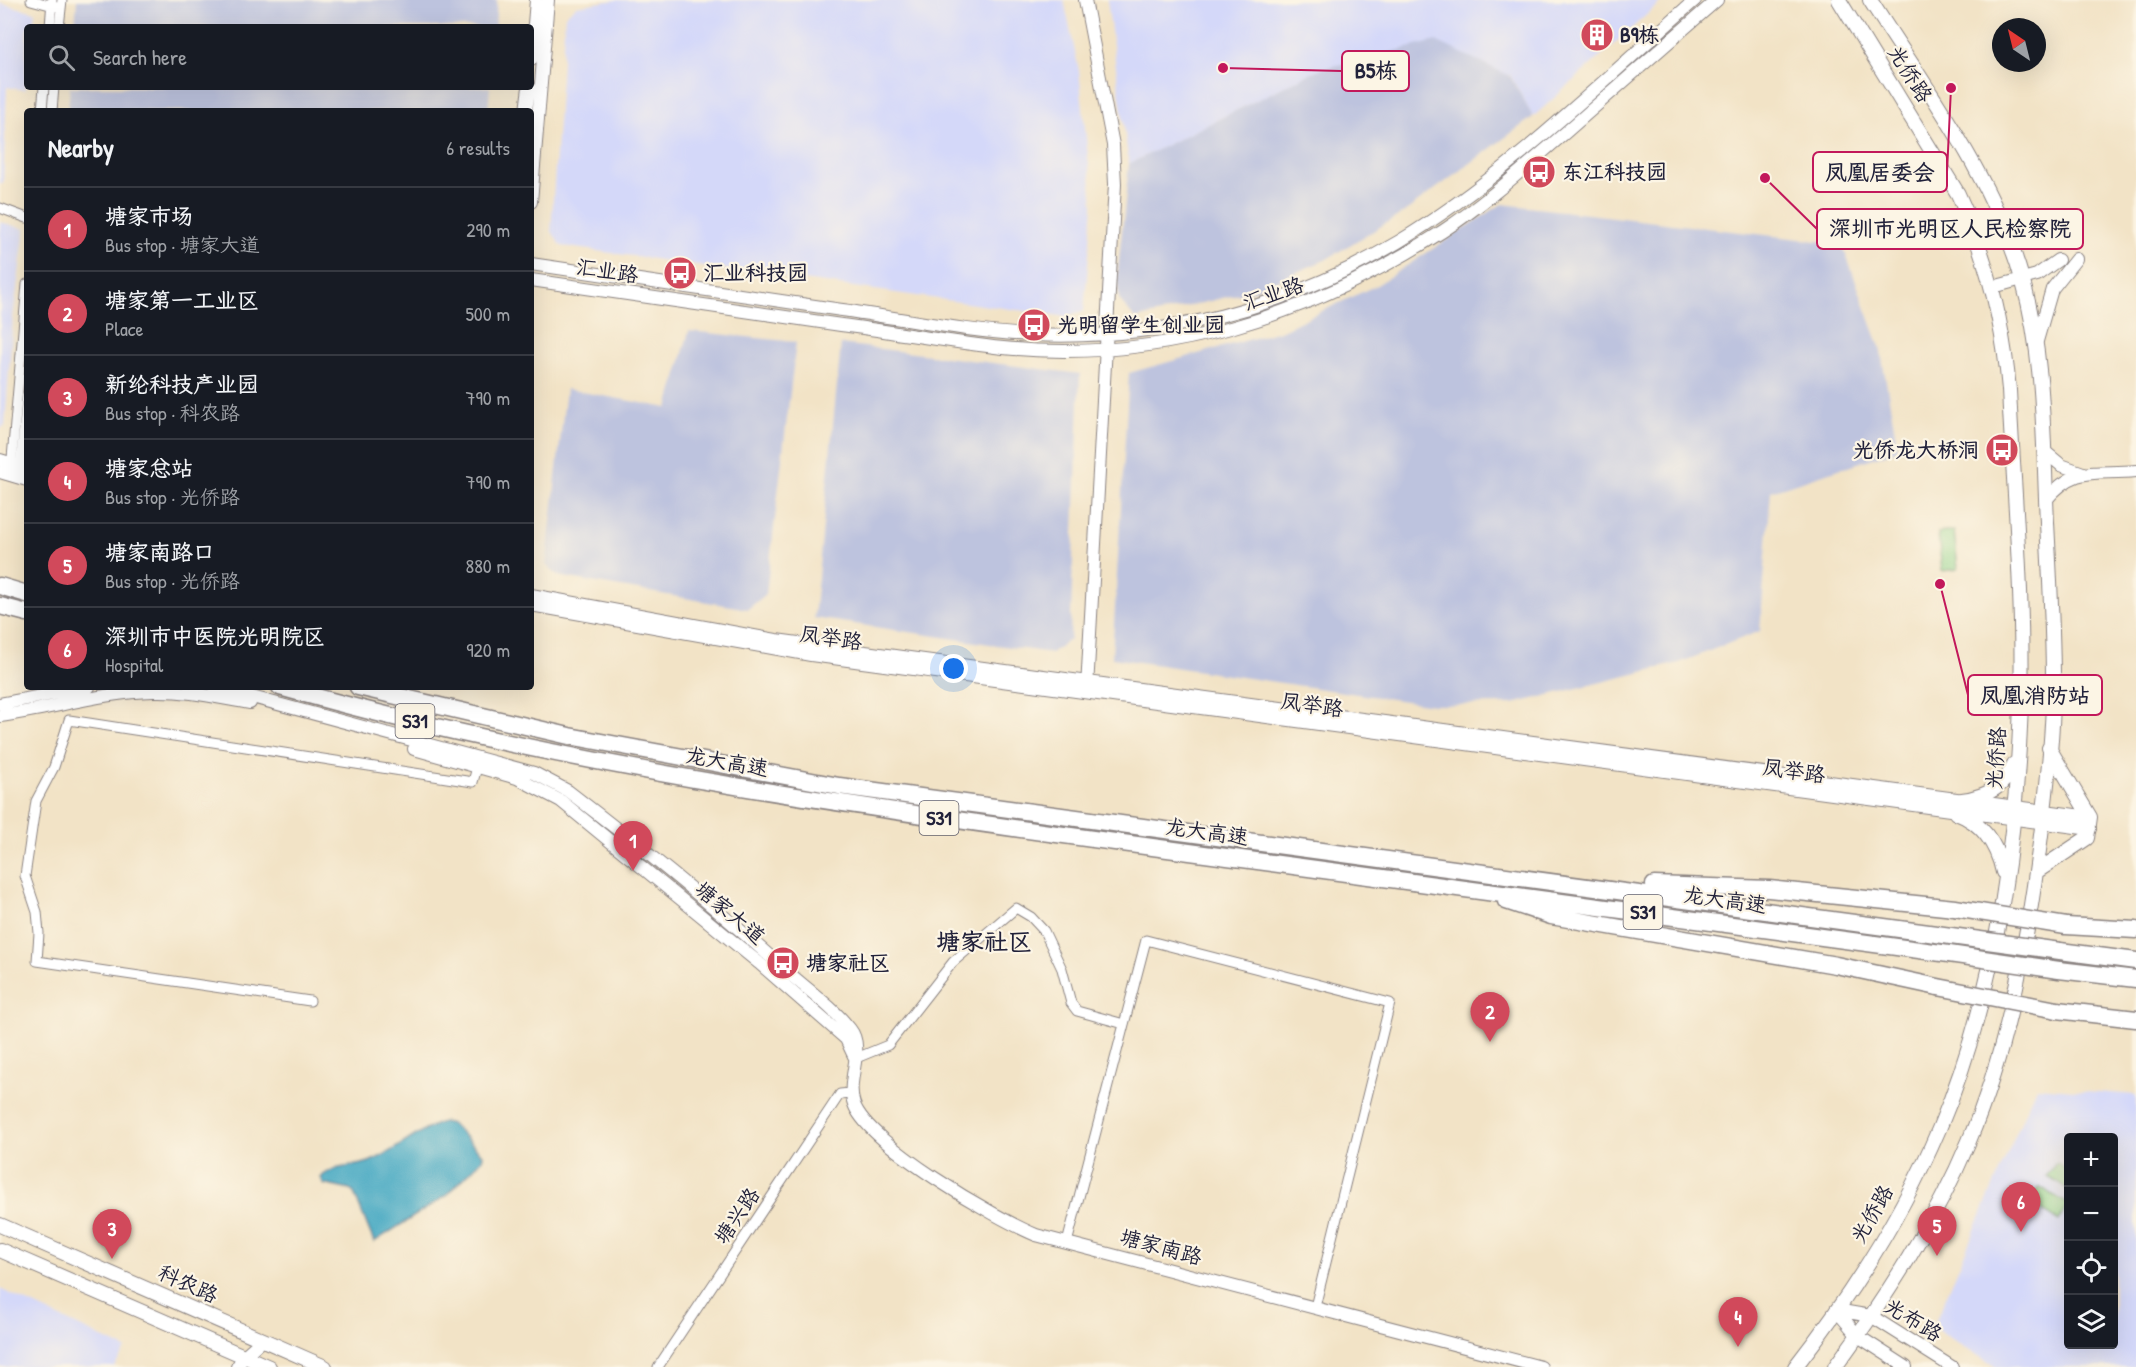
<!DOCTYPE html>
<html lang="en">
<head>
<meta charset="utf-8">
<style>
	:root { --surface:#171b24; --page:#20242c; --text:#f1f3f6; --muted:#9ea1a6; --line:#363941; --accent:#d1495b }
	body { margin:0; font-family:"Patrick Hand","LXGW WenKai TC",sans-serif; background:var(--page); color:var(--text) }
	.controls { position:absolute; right:18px; bottom:18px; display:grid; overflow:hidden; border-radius:6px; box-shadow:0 6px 24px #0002 }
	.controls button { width:54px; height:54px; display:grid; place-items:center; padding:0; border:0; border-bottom:2px solid var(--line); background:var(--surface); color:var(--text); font:30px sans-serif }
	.compass { position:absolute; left:1992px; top:18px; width:54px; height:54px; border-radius:50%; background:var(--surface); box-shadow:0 6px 24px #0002; rotate:325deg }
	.you { position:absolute; left:954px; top:669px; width:21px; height:21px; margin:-15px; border:4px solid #fff; border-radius:50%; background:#1a73e8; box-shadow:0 0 0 9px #1a73e833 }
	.badge { display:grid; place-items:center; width:39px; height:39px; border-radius:50%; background:var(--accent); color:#fff; font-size:20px; font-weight:700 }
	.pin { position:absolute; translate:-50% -50px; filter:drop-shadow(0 2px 3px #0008) }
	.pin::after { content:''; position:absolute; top:32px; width:21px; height:18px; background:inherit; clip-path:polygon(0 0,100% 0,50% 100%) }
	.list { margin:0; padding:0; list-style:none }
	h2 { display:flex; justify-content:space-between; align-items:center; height:78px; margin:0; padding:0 24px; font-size:26px }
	h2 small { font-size:20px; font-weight:400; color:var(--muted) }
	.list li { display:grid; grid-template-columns:39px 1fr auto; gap:18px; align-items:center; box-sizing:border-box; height:84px; padding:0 24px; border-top:2px solid var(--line) }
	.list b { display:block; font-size:22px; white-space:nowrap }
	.list p { margin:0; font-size:20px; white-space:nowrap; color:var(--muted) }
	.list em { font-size:20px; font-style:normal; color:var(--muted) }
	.icon { flex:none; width:33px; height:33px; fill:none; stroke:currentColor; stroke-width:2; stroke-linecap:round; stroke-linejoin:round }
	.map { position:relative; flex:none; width:2136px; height:1367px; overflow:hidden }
	.search { position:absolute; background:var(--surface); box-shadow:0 6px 24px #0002; left:24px; top:24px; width:510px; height:66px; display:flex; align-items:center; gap:15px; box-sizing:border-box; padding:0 21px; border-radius:6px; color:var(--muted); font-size:22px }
	.panel { position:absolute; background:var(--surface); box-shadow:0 6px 24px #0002; left:24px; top:108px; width:510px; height:582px; border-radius:6px }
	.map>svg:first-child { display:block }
	.built { fill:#d4d8f9; fill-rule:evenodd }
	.industrial { fill:#bdc3de }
	.green { fill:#92d38b; stroke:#5a7a63; stroke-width:1.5 }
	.water { fill:#42a7c2; stroke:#32647e; stroke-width:1.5 }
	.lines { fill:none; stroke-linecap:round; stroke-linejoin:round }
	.street-casing { stroke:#8a8280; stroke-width:11 }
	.secondary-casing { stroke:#8a8280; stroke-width:14 }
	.primary-casing { stroke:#8a8280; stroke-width:16 }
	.highway-casing { stroke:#8a8280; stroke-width:19 }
	.street { stroke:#fff; stroke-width:9 }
	.secondary { stroke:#fff; stroke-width:12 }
	.primary { stroke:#fff; stroke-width:14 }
	.highway { stroke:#fff; stroke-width:16 }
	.highway-bridge-casing { stroke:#8a8280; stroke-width:19; stroke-linecap:butt }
	.highway-bridge { stroke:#fff; stroke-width:16 }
	.labels { text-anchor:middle; stroke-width:4.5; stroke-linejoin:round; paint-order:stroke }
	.shield { fill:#fcf5e5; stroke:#63616e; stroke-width:1.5 }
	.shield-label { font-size:20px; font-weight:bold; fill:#22223b }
	.poi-label { font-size:21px; font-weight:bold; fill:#22223b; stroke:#fcf5e5; text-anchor:start }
	.street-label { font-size:21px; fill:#22223b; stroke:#fcf5e5 }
	.quarter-label { font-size:24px; font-weight:bold; fill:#22223b; stroke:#fcf5e5 }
	.leader { fill:none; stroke:#c2185b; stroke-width:2 }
	.callout-dot { fill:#c2185b; stroke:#fcf5e5; stroke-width:2 }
	.callout { fill:#fcf5e5; stroke:#c2185b; stroke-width:2 }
	.callout-label { font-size:22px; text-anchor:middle; font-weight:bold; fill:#22223b }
</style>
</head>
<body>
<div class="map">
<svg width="2136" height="1367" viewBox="0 0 2136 1367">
	<rect width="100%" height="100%" fill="#fcf5e5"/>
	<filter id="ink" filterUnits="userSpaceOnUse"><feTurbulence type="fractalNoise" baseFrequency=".0167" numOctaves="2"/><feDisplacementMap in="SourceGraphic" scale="12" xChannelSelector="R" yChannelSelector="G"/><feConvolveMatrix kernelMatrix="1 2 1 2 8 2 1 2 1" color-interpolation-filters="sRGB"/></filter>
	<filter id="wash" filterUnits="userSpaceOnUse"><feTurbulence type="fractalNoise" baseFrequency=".008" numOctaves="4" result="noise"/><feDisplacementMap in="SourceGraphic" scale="24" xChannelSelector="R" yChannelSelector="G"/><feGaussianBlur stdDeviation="1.35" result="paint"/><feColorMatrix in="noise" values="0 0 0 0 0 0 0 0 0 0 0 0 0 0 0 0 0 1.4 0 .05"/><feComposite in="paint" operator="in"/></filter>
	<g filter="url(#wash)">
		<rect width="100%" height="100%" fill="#f2e3c6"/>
		<path class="built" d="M615,0H1064L1079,71L1093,205L1084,310L1068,317L561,246L551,230L565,16L576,6Z
			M1107,0H1663L1533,117L1510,75L1317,70L1129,164Z
			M0,3L35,12L33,27H27L25,90L7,87L3,184L0,183Z
			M0,222L25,229L13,317L5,425L0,429Z
			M2036,1087L2136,1095V1367H1996L1933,1327ZM2068,1138H2114V1344H2068Z
			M0,1289L126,1349L114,1367H0Z"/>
		<path class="industrial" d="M77,0H497L495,27H75Z
			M1436,41L1510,76L1533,117L1403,213L1325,260L1252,291L1135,319L1119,299L1117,280L1129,164L1317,70Z
			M70,87H490L488,111H68Z
			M1502,204L1842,244L1880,347L1898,450L1771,491L1760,631L1679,663L1513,704L1433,705L1112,658L1129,373L1280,331L1377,285Z
			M689,331L796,342L766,594L748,609L558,576L546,565L566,389L668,408Z
			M841,344L1080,374L1070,639L1051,653L814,618Z"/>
		<path class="green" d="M1954,531L1958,569L1942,571L1938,533Z
			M2056,1163L2068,1171V1190L2047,1176Z
			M2039,1186L2068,1204L2059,1221L2029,1202Z"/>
		<path class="water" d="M443,1122L452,1124L483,1155L482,1160L446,1196L374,1242L354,1193L350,1190L323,1184L321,1177C336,1164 352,1168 369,1162C396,1152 415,1131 443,1122Z"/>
	</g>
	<g filter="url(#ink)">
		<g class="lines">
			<defs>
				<path id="street" d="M31,0L61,8
					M50,27L52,0
					M59,27L62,0
					M42,111L44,87
					M52,111L54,87
					M0,208L27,218
					M11,470L27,284
					M20,470L27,395
					M310,1001L37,961L39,933L37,912L25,876L36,801L54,767L69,720L473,782L477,767
					M854,1059L888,1045L953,962L1016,908L1031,917L1044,931L1062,969L1071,1003L1077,1011L1124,1024
					M1067,1243L1146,940L1390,1003L1315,1307
					M658,1367L840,1094L851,1093"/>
				<path id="secondary" d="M1085,0L1113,145L1115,184L1087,688
					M531,60L536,0
					M526,111L529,87
					M531,202L548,0
					M531,264C632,279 734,294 835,309C900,318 966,332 1032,335C1161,341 1287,308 1398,242C1506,177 1600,83 1695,0
					M531,280C634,295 738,310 841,325C895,332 949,342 1003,348C1161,364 1311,316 1443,231C1486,203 1525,167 1565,133C1615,89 1666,44 1717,0
					M1993,287L2037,275L2058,260
					M2037,341L2052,289L2076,259
					M2044,451L2061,465L2083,473
					M0,460L27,468
					M0,472L27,480
					M2046,500C2076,464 2095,475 2136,471
					M531,595L776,640L2090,817
					M531,605L811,655L2090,829
					M215,687L534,773L568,791C641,847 714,906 783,968C804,987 832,1006 850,1029C866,1049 845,1080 854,1104C868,1144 995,1218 1036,1235L1541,1367
					M0,704L89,687
					M0,716C52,709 102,692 154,691C187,690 219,698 250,703
					M414,749L517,778L561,801L759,963L846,1039L854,1056
					M1836,1310L1871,1316L1952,1367
					M1836,1310L1858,1336L1906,1367
					M237,1367L244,1356L262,1340"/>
				<path id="primary" d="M1962,800C1986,797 2005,787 2014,764
					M1956,813C1983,823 1997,845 2003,872
					M2036,872L2087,838L2090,817L2049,748
					M0,1225L325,1367
					M0,1250L269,1367
					M1795,1367C1852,1294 1903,1214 1939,1129C1995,997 2016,847 2021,705C2024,600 2014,494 2009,390C2003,320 1987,257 1958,194L1839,0
					M1835,1367C1887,1296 1935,1222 1969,1141C2005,1055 2023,963 2036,872C2044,816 2051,760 2053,704C2054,643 2050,582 2047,522C2043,441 2045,360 2023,282C1994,178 1927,90 1870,0"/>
				<path id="highway" d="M0,586L27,594
					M0,606L27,613
					M280,687C553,764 835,804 1115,842C1393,880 1671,916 1949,954
					M358,687L569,736L839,786L1951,936
					M1654,885L1769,889L1955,908
					M1506,901L1551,916L1836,965L1938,987
					M2066,926L2136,930
					M2060,951L2136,961
					M2059,970L2136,979
					M2057,1010L2136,1019"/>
			</defs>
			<use href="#street" class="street-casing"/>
			<use href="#secondary" class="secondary-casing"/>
			<use href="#primary" class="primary-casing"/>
			<use href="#highway" class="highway-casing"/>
			<use href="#street" class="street"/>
			<use href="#secondary" class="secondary"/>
			<use href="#primary" class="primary"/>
			<use href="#highway" class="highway"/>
			<defs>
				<path id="highway-bridge" d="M1955,908L2066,926
					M1951,936L2060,951
					M1949,954L2059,970
					M1938,987L2057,1010"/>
			</defs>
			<use href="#highway-bridge" class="highway-bridge-casing"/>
			<use href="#highway-bridge" class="highway-bridge"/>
		</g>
	</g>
	<defs>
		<symbol id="building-disc" viewBox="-11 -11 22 22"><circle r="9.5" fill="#d1495b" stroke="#fcf5e5"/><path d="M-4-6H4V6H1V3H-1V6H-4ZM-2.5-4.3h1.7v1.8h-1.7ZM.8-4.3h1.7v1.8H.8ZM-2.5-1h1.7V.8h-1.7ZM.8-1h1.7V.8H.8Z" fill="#fff"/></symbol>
		<symbol id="bus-disc" viewBox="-11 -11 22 22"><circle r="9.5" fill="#d1495b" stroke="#fcf5e5"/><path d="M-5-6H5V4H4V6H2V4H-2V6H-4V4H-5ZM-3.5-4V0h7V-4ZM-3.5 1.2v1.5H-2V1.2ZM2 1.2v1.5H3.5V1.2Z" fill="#fff"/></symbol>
	</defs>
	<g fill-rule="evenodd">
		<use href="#building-disc" x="1578" y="16" width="38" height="38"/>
		<use href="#bus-disc" x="1520" y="153" width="38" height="38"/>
		<use href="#bus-disc" x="661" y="254" width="38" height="38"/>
		<use href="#bus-disc" x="1015" y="306" width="38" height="38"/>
		<use href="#bus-disc" x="1983" y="431" width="38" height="38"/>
		<use href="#bus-disc" x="764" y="944" width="38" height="38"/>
	</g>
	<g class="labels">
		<g class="shield">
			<rect x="395.5" y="704" width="39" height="34" rx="4.5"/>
			<rect x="919.5" y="801" width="39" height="34" rx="4.5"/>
			<rect x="1623.5" y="895" width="39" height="34" rx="4.5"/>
		</g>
		<g class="shield-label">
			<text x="415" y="728">S31</text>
			<text x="939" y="825">S31</text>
			<text x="1643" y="919">S31</text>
		</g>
		<g class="poi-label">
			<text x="1620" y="42">B9栋</text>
			<text x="1562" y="179">东江科技园</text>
			<text x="703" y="280">汇业科技园</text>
			<text x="1057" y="332">光明留学生创业园</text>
			<text x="1979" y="457" text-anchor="end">光侨龙大桥洞</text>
			<text x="806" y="970">塘家社区</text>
		</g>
		<g class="street-label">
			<text transform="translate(1910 74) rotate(58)" y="7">光侨路</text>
			<text transform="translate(607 271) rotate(8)" y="7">汇业路</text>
			<text transform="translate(1273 294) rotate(-19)" y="7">汇业路</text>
			<text transform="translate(831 638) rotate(8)" y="7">凤举路</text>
			<text transform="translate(1312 705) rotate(8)" y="7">凤举路</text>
			<text transform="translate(1996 758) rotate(-86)" y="7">光侨路</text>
			<text transform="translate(727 762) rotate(10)" y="7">龙大高速</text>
			<text transform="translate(1794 771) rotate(8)" y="7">凤举路</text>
			<text transform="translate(1207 832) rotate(8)" y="7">龙大高速</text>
			<text transform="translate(1725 900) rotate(8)" y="7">龙大高速</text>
			<text transform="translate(730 913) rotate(40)" y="7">塘家大道</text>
			<text transform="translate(1872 1214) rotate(-60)" y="7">光侨路</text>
			<text transform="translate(737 1216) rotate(-56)" y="7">塘兴路</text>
			<text transform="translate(1161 1247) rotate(15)" y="7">塘家南路</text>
			<text transform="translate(188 1284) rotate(24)" y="7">科农路</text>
			<text transform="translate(1913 1320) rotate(31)" y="7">光布路</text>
		</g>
		<g class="quarter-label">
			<text x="984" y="950">塘家社区</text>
		</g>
	</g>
	<path class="leader" d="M1223 68L1342 71M1951 88L1947 172M1765 178L1817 229M1940 584L1968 695"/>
	<g class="callout-dot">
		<circle cx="1223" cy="68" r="6"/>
		<circle cx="1951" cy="88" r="6"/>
		<circle cx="1765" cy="178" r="6"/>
		<circle cx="1940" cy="584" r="6"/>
	</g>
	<g class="callout">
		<rect x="1342" y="51" width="67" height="40" rx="6"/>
		<rect x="1813" y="152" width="134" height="40" rx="6"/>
		<rect x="1817" y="209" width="266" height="40" rx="6"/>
		<rect x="1968" y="675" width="134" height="40" rx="6"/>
	</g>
	<g class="callout-label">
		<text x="1376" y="78">B5栋</text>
		<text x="1880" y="180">凤凰居委会</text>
		<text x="1950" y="236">深圳市光明区人民检察院</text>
		<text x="2035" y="703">凤凰消防站</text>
	</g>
</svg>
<div class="controls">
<button>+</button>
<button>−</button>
<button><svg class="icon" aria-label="locate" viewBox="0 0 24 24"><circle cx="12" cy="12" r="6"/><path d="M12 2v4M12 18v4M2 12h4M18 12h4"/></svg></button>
<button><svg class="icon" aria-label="layers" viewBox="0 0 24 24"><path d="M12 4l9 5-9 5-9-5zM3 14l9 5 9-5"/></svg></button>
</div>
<svg class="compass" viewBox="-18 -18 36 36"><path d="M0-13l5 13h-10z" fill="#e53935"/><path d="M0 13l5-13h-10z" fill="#9ea1a6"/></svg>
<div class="you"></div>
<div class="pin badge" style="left:633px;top:871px">1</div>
<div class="pin badge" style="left:1490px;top:1042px">2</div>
<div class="pin badge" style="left:112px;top:1259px">3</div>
<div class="pin badge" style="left:1738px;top:1347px">4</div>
<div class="pin badge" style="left:1937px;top:1256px">5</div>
<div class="pin badge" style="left:2021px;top:1232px">6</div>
<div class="search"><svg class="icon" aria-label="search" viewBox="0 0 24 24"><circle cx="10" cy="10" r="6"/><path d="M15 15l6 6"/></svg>Search here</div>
<section class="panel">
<h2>Nearby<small>6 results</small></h2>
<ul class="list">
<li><span class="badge">1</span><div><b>塘家市场</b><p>Bus stop · 塘家大道</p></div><em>290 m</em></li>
<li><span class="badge">2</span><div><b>塘家第一工业区</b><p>Place</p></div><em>500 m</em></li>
<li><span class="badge">3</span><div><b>新纶科技产业园</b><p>Bus stop · 科农路</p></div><em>790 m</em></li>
<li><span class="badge">4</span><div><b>塘家总站</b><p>Bus stop · 光侨路</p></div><em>790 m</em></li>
<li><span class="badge">5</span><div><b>塘家南路口</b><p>Bus stop · 光侨路</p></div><em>880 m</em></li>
<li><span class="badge">6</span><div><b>深圳市中医院光明院区</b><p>Hospital</p></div><em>920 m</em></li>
</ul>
</section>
</div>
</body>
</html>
